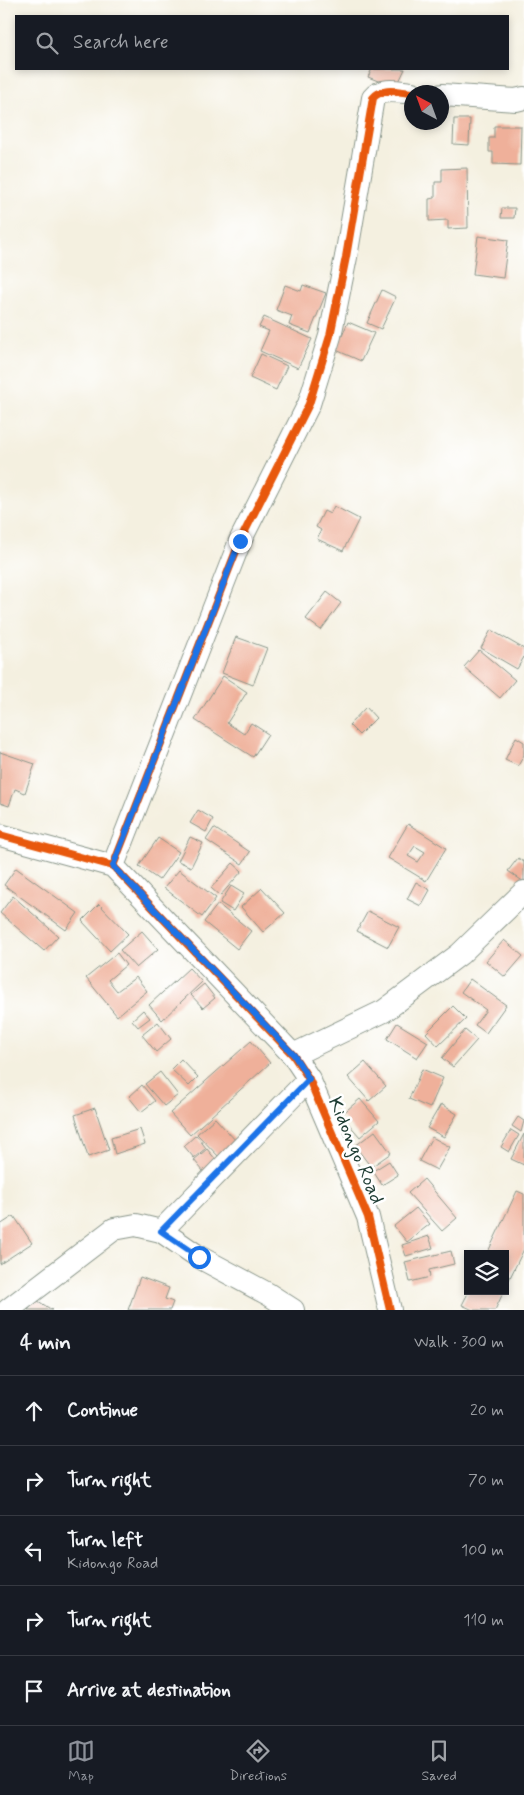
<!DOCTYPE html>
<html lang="en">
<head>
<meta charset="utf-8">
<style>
	:root { --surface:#171b24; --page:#20242c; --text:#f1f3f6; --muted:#9ea1a6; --line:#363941; --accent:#8c9099 }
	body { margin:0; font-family:Mynerve,sans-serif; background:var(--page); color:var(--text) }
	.controls { position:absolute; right:15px; bottom:15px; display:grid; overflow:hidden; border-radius:0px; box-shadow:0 2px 8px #0003 }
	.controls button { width:45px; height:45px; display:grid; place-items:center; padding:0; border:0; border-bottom:1px solid var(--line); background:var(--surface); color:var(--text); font:25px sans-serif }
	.compass { position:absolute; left:404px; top:85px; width:45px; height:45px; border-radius:50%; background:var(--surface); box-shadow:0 2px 8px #0003; rotate:319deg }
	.stop { position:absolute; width:15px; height:15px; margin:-11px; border:4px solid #1a73e8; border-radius:50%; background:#fff }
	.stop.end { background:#1a73e8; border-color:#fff; box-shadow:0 1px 5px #0008 }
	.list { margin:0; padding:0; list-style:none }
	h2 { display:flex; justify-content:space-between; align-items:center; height:65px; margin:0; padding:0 20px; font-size:21px }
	h2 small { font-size:16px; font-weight:400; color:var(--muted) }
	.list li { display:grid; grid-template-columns:32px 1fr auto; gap:15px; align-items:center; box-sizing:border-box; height:70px; padding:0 20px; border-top:1px solid var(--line) }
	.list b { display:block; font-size:19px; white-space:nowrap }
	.list p { margin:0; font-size:16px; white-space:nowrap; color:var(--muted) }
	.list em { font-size:16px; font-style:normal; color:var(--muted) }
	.icon { flex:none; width:28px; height:28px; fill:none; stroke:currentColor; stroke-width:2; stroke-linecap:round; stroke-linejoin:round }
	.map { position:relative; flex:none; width:524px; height:1310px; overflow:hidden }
	.search { position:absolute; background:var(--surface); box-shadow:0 2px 8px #0003; left:15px; right:15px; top:15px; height:55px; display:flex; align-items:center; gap:12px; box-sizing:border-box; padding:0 18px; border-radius:0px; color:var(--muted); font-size:19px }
	.sheet { height:415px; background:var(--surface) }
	nav { display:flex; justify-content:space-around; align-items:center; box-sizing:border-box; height:70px; border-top:1px solid var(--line); background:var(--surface); font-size:14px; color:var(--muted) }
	nav a { display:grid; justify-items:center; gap:2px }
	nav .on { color:var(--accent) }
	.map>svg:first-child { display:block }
	.building { fill:#efb09a; fill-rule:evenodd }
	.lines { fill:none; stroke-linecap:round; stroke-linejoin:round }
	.minor-casing { stroke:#8a968a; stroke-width:24 }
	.minor { stroke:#fff; stroke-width:22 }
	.cycleway-casing { stroke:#fff; stroke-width:11 }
	.cycleway { stroke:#e8590c; stroke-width:8 }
	.route { stroke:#1a73e8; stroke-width:6 }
	.labels { text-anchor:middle; stroke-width:5; stroke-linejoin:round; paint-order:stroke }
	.street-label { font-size:20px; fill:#1f3d34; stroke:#fff }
</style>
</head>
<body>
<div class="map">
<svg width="524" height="1310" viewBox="0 0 524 1310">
	<rect width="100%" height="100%" fill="#fff"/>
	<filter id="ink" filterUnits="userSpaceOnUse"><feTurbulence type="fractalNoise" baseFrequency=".02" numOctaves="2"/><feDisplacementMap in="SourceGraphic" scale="10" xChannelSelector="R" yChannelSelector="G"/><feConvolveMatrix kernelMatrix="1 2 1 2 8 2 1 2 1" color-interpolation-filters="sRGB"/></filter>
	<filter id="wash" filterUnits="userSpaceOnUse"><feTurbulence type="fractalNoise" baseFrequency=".0096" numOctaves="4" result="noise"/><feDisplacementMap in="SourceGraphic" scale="20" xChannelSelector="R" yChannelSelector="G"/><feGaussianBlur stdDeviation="1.12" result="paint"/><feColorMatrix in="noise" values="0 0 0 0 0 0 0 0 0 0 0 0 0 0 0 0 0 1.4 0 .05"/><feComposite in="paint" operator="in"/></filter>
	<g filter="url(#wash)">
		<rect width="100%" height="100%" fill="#f4f0e0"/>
		<g id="blocks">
			<path class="building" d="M372,69H405L396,88L368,77Z
				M454,119H470L469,145L453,144Z
				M494,126H521L520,165L493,164V152H489V138H494Z
				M467,168L468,228L448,229V220L429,221V199L435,198V182H442V169Z
				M502,208H515L514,218H501Z
				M478,236L508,240L503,278L473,274Z
				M285,285L301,291L303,285L326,293L310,333L289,325L292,316L276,310Z
				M382,290L396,297L381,329L367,323Z
				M264,317L312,339L298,368L260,351L269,331L259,327Z
				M348,322L374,333L361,361L336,350Z
				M261,354L287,366L276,390L250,378Z
				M334,506L359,519L343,551L317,539L321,530L316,527L324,511L330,514Z
				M327,592L341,603L321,630L306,619Z
				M491,630L524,649V657L517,669L481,648Z
				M236,637L267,648L253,685L222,673Z
				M479,650L515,680L500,698L464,667Z
				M223,676L247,692L227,723L244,734L251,723L268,734L253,757L195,720Z
				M366,707L376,718L359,735L349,725Z
				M516,737L524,742V755L518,766L505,760Z
				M0,752L35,764L25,793L15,789L9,806L0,803Z
				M198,810L213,819L206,832L190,823Z
				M408,824L446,848L426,881L388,858ZM415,846L425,852L418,862L408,856Z
				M214,828L250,852L242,864L206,840Z
				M190,837L203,843L191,867L178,861Z
				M158,838L179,852L159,880L139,866Z
				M518,858L524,862V882L508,871Z
				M233,863L242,871L220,896L211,888Z
				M16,868L78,913L66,930L4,885Z
				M179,870L216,898L202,917L164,888Z
				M416,882L430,890L421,906L407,899Z
				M231,886L244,894L233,911L220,903Z
				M262,888L285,913L263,932L241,907Z
				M13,896L58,936L44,951L0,913Z
				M99,904L128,934L110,951L82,921Z
				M218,904L251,931L237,949L204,922Z
				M368,911L399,927L388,947L357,931Z
				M142,931L158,949L136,968L120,950Z
				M504,940L523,956L505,977L486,961Z
				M117,953L126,965L108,980L117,991L136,977L147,991L117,1016L86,978Z
				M189,968L202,982L162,1020L149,1005Z
				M470,979L506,1005L486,1033L475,1025L486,1010L461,992Z
				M204,984L215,998L203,1008L191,995Z
				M453,1006L466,1019L438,1046L426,1033Z
				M143,1010L150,1018L138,1027L132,1020Z
				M158,1022L171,1039L156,1052L142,1035Z
				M397,1023L428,1042L417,1058L387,1039Z
				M465,1030L477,1040L453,1067L442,1058Z
				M251,1041L270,1063L190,1135L170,1113Z
				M181,1059L198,1077L189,1086L171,1069Z
				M365,1062L386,1086L369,1101L348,1077Z
				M422,1069L443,1078L430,1108L409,1099Z
				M160,1072L178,1095L164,1106L145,1084Z
				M142,1085L155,1101L141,1112L129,1097Z
				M360,1099L379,1121L360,1137L341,1115Z
				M441,1104L457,1114L444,1137L427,1128Z
				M95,1108L109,1150L88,1157L75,1115Z
				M518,1117L524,1121L521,1132L512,1126Z
				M215,1118L237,1142L220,1158L197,1134Z
				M140,1129L145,1144L115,1154L111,1138Z
				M511,1130L519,1135L509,1152L501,1147Z
				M375,1131L391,1153L371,1167L355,1146Z
				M524,1134V1165L511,1159Z
				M196,1135L206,1148L194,1158L184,1146Z
				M432,1137L450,1147L437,1170L419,1161Z
				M207,1149L221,1166L208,1177L194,1160Z
				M389,1161L398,1175L382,1185L373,1171Z
				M424,1179L457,1218L442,1231L408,1193Z
				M517,1191L524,1194V1249L505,1288V1254H487Z
				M416,1208L430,1224L407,1242L394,1226Z
				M14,1216L32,1243L0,1264V1225Z
				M429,1236L433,1248L406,1256L402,1245Z
				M451,1251L454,1264L429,1270L430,1277L410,1282L405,1262Z
				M140,1277L169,1288L165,1299L173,1302L170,1310H128Z
				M469,1291H504L495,1310H473L462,1305Z
				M35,1299L52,1310H28Z"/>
		</g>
	</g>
	<g filter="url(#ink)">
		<use href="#blocks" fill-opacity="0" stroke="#8a968a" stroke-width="1"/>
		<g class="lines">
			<defs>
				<path id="minor" d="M442,95L516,100L524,98
					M0,835L113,866L293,1055L309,1079L368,1217L390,1310
					M113,866L240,541L309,404L330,336L346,257L373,98C381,87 400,92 412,93
					M293,1055L384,1011L460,954L524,892
					M161,1231L309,1079
					M8,1310L114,1229L136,1225L161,1231L199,1257L268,1294L293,1310"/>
			</defs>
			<use href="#minor" class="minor-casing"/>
			<use href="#minor" class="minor"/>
			<defs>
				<path id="cycleway" d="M0,835L113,866L293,1055L309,1079L368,1217L390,1310
					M113,866L240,541L309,404L330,336L346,257L373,98C381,87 400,92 412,93"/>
			</defs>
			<use href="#cycleway" class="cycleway-casing"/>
			<use href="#cycleway" class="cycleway"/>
		</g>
	</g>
	<g class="lines" filter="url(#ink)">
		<path class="route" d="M199,1257L161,1231L309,1079L294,1055L113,866L240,541"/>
	</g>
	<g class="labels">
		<g class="street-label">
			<text transform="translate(357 1150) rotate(67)" y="7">Kidongo Road</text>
		</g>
	</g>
</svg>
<div class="controls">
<button><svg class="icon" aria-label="layers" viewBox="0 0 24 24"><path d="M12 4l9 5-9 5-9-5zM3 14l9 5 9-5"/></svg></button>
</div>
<svg class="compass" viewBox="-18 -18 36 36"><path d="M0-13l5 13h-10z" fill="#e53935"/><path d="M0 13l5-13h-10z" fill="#9ea1a6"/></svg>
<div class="stop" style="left:199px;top:1257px"></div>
<div class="stop end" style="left:240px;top:541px"></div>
<div class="search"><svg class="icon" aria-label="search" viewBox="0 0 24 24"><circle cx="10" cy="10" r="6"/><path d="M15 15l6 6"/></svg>Search here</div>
</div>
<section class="sheet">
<h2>4 min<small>Walk · 300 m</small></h2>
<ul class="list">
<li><svg class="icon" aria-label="ahead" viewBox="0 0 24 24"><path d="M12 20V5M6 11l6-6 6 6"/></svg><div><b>Continue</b></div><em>20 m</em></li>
<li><svg class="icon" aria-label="right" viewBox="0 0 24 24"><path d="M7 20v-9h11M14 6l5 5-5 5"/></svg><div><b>Turn right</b></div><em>70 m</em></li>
<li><svg class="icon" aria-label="left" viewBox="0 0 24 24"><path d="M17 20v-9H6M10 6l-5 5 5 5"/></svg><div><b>Turn left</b><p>Kidongo Road</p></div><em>100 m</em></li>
<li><svg class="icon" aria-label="right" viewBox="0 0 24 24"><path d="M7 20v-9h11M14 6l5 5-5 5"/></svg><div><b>Turn right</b></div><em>110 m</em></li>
<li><svg class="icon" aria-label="arrive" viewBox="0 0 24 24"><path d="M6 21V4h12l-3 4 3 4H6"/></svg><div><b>Arrive at destination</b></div></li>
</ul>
</section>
<nav>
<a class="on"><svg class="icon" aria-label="map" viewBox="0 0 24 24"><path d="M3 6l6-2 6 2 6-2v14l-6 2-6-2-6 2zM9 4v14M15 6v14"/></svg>Map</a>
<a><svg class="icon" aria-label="directions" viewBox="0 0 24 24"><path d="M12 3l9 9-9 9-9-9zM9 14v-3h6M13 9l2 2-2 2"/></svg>Directions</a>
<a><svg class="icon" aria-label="saved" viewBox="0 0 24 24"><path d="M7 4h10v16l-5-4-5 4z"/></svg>Saved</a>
</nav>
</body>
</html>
